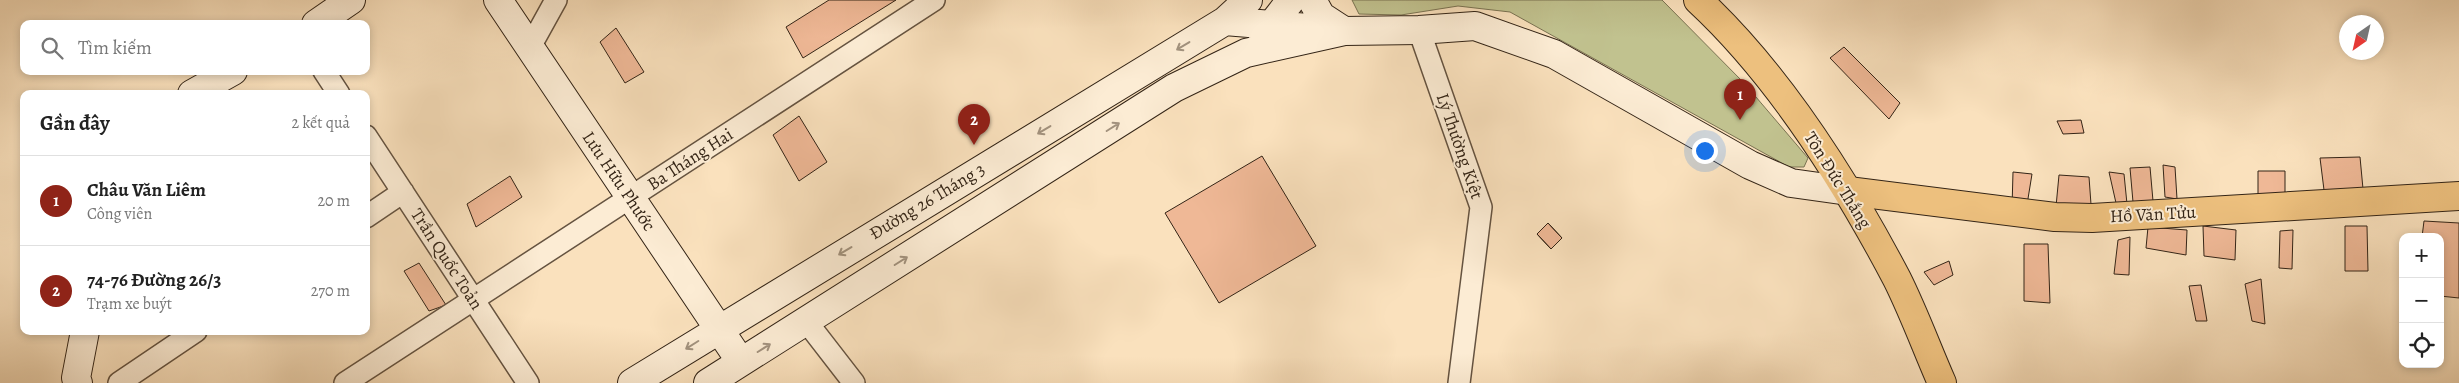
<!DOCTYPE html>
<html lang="vi">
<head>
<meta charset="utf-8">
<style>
	:root { --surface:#fff; --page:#f6f6f6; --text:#222; --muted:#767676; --line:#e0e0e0; --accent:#8f2418 }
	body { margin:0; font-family:Alegreya,serif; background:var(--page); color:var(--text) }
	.controls { position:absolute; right:15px; bottom:15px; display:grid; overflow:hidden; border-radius:10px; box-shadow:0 2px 8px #0003 }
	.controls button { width:45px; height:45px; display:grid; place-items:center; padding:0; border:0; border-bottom:1px solid var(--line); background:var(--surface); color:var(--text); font:25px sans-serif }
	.compass { position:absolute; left:2339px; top:15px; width:45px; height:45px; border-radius:50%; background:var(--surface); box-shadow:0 2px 8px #0003; rotate:214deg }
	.you { position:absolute; left:1704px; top:150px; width:18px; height:18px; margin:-12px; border:4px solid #fff; border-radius:50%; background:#1a73e8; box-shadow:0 0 0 8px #1a73e833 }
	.badge { display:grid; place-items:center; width:32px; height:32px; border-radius:50%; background:var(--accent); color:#fff; font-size:16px; font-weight:700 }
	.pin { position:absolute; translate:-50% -41px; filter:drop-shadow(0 1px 2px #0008) }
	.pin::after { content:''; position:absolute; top:26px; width:18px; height:15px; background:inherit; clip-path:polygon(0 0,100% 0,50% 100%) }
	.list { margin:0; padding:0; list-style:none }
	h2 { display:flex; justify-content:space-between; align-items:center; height:65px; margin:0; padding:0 20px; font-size:21px }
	h2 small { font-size:16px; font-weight:400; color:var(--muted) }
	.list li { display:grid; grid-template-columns:32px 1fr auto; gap:15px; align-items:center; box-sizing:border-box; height:90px; padding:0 20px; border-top:1px solid var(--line) }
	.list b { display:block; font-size:19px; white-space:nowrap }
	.list p { margin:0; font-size:16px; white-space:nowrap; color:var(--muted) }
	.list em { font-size:16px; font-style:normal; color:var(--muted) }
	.icon { flex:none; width:28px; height:28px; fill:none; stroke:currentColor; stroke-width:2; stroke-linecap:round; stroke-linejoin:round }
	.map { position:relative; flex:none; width:2459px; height:383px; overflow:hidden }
	.search { position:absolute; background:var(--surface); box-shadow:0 2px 8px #0003; left:20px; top:20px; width:350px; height:55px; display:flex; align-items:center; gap:12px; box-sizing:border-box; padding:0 18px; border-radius:10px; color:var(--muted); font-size:19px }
	.panel { position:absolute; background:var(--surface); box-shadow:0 2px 8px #0003; left:20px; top:90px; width:350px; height:245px; border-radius:10px }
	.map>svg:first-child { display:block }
	.green { fill:#c1c28f; stroke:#7a7352 }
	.building { fill:#efb896; stroke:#332416 }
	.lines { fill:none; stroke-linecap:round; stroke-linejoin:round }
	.street-casing { stroke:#655340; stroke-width:24 }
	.secondary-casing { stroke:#332416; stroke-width:30 }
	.primary-casing { stroke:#332416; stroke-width:30 }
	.highway-casing { stroke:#332416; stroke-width:30 }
	.street { stroke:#fcecd4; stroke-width:21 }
	.secondary { stroke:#fcecd4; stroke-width:28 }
	.primary { stroke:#edc07e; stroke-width:28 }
	.highway { stroke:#edc07e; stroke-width:28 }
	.oneway { stroke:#a2927e }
	.labels { text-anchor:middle; stroke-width:4; stroke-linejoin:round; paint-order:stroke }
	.street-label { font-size:18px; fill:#332416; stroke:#fcecd4 }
</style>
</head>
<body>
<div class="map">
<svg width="2459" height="383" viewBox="0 0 2459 383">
	<rect width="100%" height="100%" fill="#fae1bd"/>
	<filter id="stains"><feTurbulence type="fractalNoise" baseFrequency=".004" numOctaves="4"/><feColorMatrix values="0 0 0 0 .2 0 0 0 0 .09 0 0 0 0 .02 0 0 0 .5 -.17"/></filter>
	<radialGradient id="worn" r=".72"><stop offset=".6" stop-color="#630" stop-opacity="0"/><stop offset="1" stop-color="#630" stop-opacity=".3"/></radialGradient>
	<path class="green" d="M1352,0H1662L1744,83L1808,158L1804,167H1789L1510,12L1458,6L1401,15L1359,14Z"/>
	<path class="building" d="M829,0H896L803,58L786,27Z
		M616,28L644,72L625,83L600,42Z
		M1844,47L1900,103L1889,119L1830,58Z
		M799,116L827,162L799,181L773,135Z
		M2081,120L2084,133L2063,134L2057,121Z
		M1262,156L1316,246L1219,303L1165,213Z
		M2360,157L2363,189L2324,190L2320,158Z
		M2163,165L2175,167L2177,199L2165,197Z
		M2150,167L2153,201L2133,202L2130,168Z
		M2258,171H2285V193L2258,195Z
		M2013,172L2032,174L2026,211L2012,208Z
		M2109,172L2124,174L2127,204L2116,203Z
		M2059,175L2089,177L2092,218L2055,217Z
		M510,176L522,197L476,227L467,204Z
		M2424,221L2459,223V298L2440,296V237H2422Z
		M1548,223L1562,238L1551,249L1537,234Z
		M1548,223L1562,238L1551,249L1537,234Z
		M2203,226L2236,230L2235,260L2204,256Z
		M2345,226H2367L2368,271H2345Z
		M2148,227L2187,230L2186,255L2146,248Z
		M2293,230L2292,269L2279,268L2280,231Z
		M2130,237L2129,275L2114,274L2118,240Z
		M2024,244H2048L2050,303L2024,301Z
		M1949,261L1953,275L1934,285L1924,272Z
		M419,263L446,305L429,311L404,271Z
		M2261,279L2265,324L2252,321L2245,284Z
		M2201,285L2207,321H2196L2189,286Z"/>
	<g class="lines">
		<defs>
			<path id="street" d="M1419,30L1481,207L1459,383
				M530,47L556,0
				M324,71L339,94
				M366,136L528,383
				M366,217L403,192
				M806,321L854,383
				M119,383L196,331
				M345,383L934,0"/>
			<path id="secondary" d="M498,0L741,362
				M1312,0L1321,16L1344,31
				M1225,21L1344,31L1419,30L1475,26L1554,54L1750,165L1791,183L1848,191
				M316,24L351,0
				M1263,36L1291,0
				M192,94L233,71
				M78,383L76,378L85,331
				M632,383L1225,21L1248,0
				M708,383L1174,88L1246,53L1344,31"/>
			<path id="primary" d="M1848,191L2055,217L2092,218L2459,196"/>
			<path id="highway" d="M1698,0C1780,76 1845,180 1897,279C1914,313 1927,349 1942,383"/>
		</defs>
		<use href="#street" class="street-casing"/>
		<use href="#secondary" class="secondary-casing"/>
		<use href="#primary" class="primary-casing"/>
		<use href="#highway" class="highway-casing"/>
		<use href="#street" class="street"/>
		<use href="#secondary" class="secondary"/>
		<use href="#primary" class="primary"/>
		<use href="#highway" class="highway"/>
	</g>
	<defs><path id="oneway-shaft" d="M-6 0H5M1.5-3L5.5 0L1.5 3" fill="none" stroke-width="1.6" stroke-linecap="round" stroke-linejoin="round" transform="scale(1.25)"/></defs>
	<g class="oneway">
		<use href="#oneway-shaft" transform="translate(1183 46) rotate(149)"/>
		<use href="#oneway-shaft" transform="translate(1113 127) rotate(-32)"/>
		<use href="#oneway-shaft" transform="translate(1044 130) rotate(149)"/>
		<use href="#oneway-shaft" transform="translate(845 251) rotate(149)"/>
		<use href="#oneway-shaft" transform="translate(901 261) rotate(-32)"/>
		<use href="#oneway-shaft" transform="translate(692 345) rotate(148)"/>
		<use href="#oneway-shaft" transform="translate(764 348) rotate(-32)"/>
	</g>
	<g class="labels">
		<g class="street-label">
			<text transform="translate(1460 146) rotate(71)" y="6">Lý Thường Kiệt</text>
			<text transform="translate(690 159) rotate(-33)" y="6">Ba Tháng Hai</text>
			<text transform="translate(1838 180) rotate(58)" y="6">Tôn Đức Thắng</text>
			<text transform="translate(619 181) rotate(56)" y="6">Lưu Hữu Phước</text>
			<text transform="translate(927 201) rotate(-31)" y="6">Đường 26 Tháng 3</text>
			<text transform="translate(2153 214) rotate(-3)" y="6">Hồ Văn Tửu</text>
			<text transform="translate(447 259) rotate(57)" y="6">Trần Quốc Toản</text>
		</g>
	</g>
	<rect width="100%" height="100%" filter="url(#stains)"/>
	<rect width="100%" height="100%" fill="url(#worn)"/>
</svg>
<div class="controls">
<button>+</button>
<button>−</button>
<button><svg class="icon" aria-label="locate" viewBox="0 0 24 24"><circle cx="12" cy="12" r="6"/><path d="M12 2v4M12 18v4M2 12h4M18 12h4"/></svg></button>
</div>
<svg class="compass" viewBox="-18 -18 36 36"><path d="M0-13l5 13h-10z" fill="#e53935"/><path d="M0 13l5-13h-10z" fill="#767676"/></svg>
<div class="you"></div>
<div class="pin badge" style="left:1740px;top:120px">1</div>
<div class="pin badge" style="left:974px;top:145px">2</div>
<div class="search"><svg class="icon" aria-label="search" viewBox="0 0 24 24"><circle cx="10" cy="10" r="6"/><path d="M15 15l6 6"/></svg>Tìm kiếm</div>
<section class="panel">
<h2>Gần đây<small>2 kết quả</small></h2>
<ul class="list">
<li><span class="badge">1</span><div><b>Châu Văn Liêm</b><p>Công viên</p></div><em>20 m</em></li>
<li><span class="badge">2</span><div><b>74-76 Đường 26/3</b><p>Trạm xe buýt</p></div><em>270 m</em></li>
</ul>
</section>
</div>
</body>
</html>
